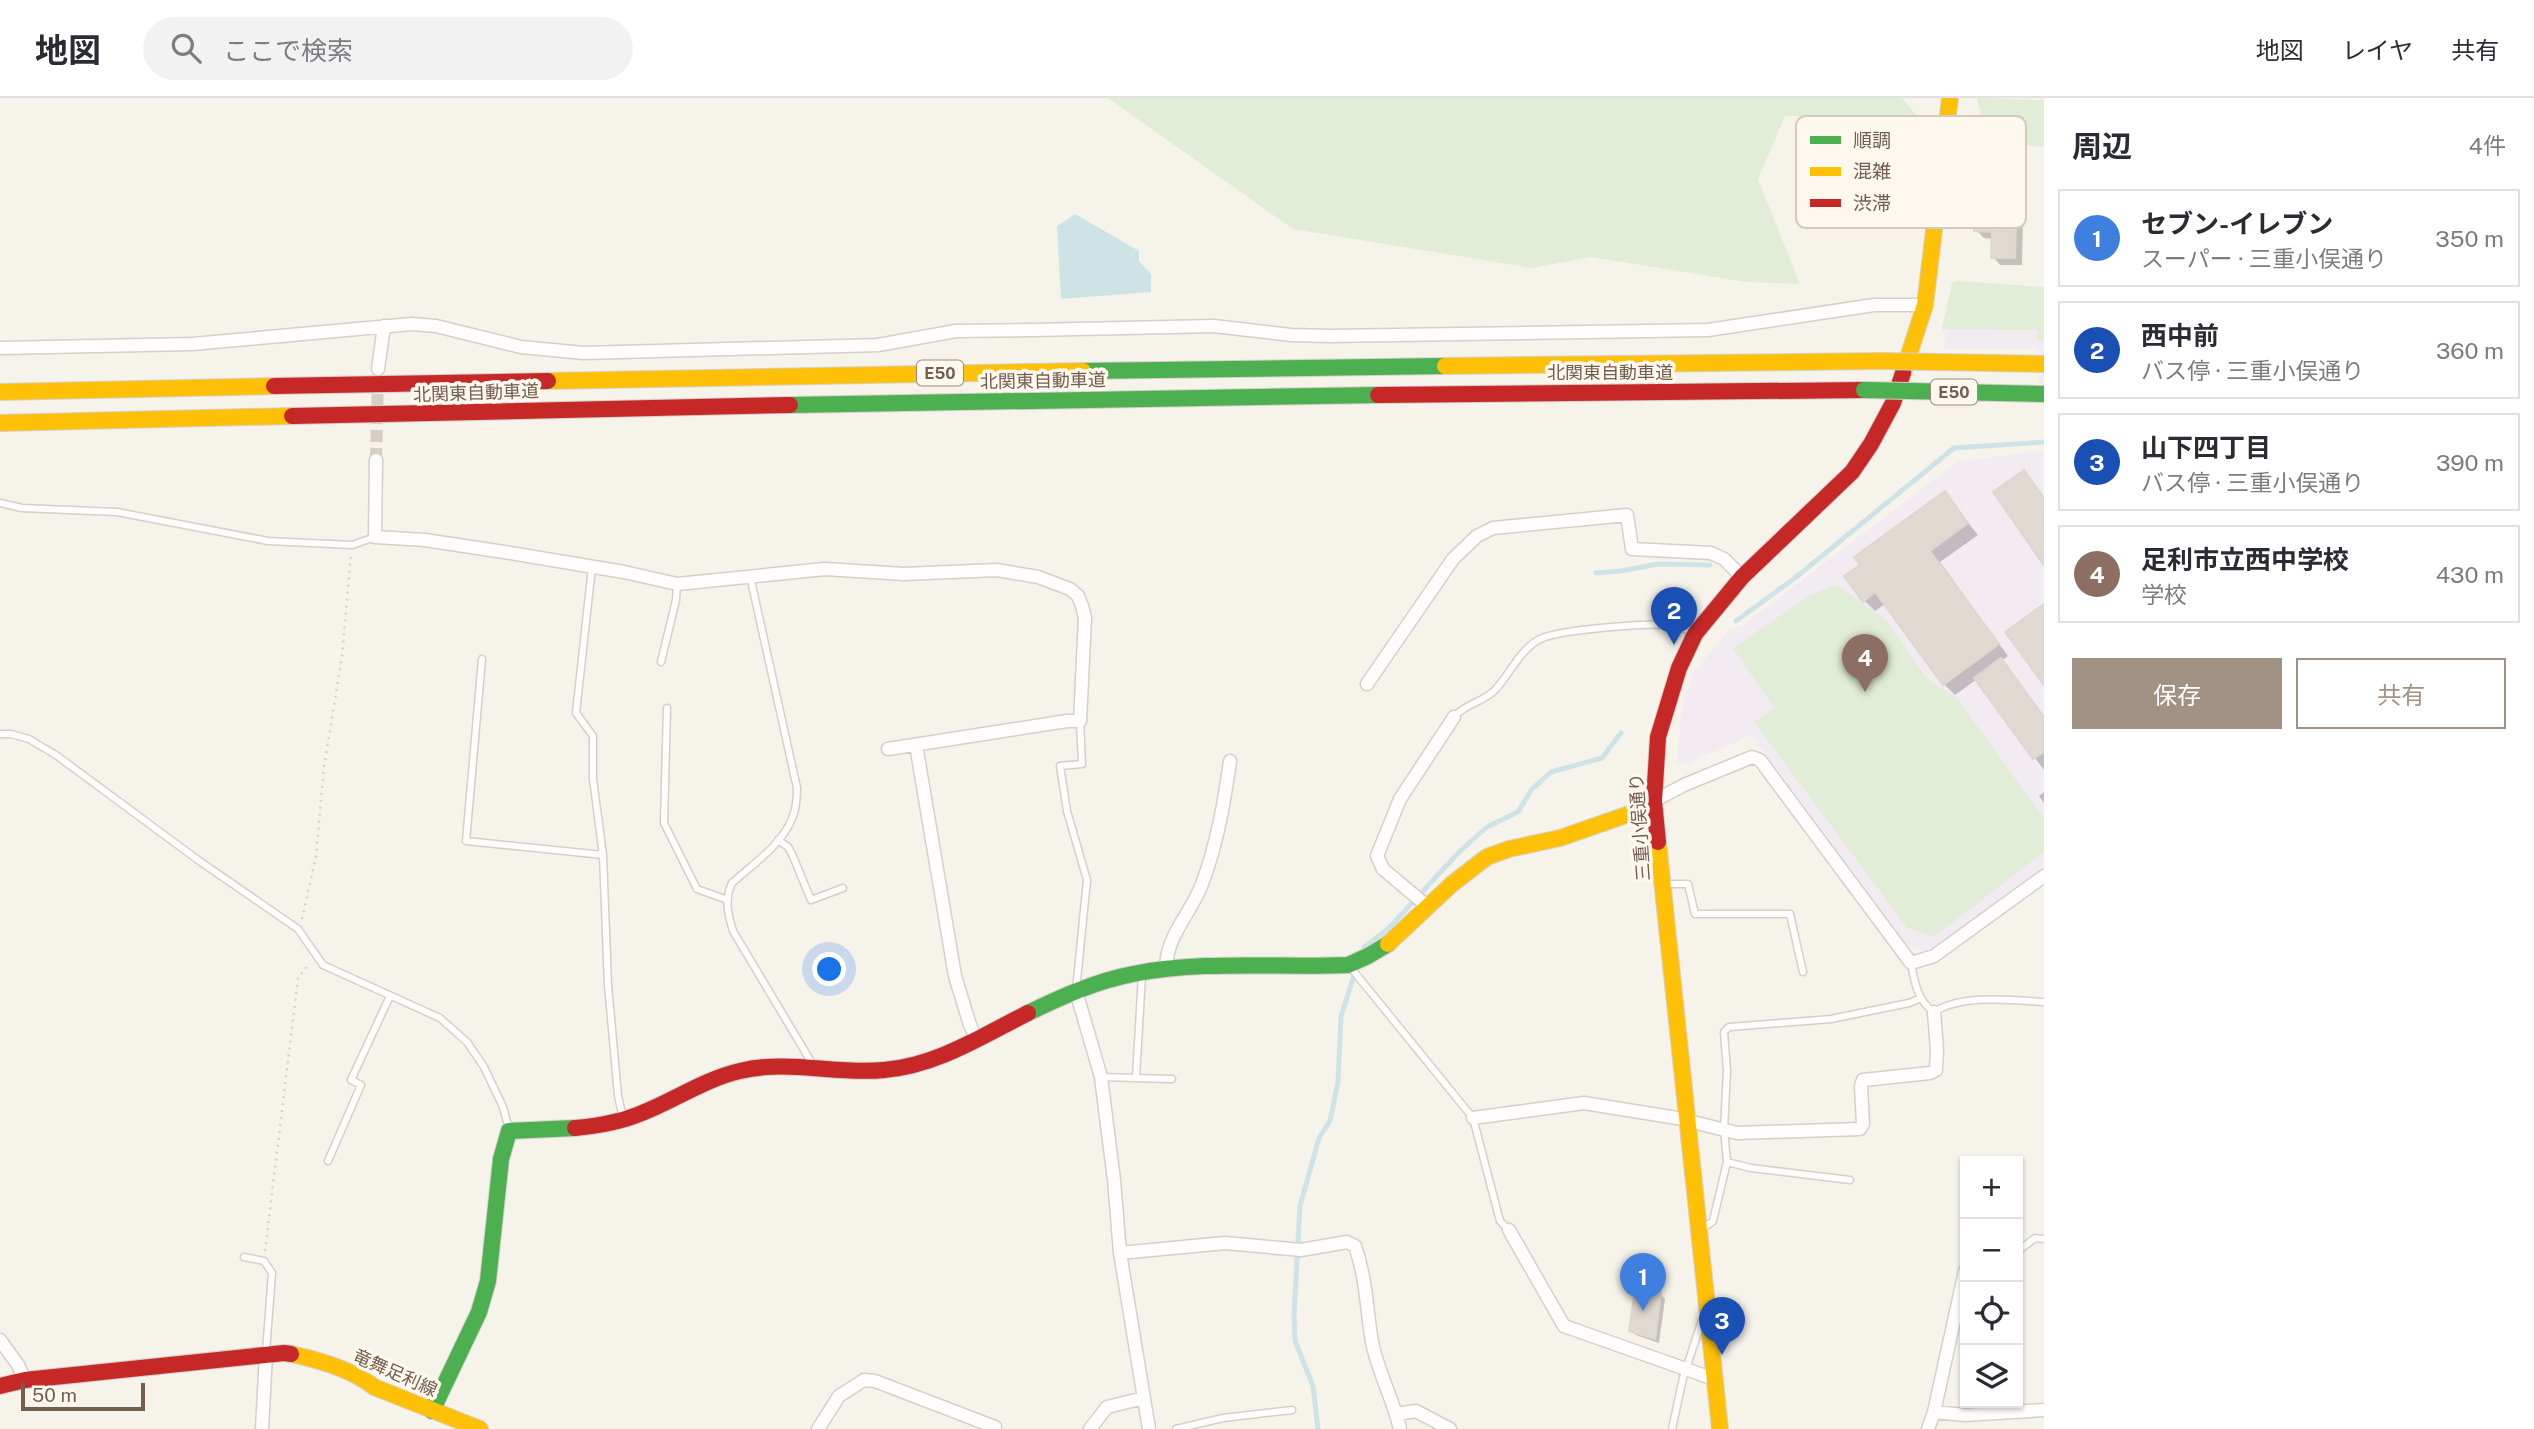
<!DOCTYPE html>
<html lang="ja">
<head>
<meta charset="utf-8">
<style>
	:root { --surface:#fff; --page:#f2f2f3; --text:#2b2b33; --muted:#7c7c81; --line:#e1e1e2; --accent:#a19284 }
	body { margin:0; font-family:"Public Sans","Noto Sans JP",sans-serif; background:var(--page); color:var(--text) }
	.controls { position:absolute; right:21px; bottom:21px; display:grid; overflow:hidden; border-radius:0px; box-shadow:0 2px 5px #0004 }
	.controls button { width:63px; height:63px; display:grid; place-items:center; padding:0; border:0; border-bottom:2px solid var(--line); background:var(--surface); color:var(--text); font:35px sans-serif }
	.scale { position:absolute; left:21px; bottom:18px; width:124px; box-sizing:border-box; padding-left:7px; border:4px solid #735d4d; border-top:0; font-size:19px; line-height:24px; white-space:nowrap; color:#735d4d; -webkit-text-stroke:5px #fef8ee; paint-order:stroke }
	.you { position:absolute; left:830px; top:872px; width:24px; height:24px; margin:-18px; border:5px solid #fff; border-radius:50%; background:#1a73e8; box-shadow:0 0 0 10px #1a73e833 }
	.badge { display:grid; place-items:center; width:46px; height:46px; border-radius:50%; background:var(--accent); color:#fff; font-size:23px; font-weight:700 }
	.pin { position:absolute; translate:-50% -58px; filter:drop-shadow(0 2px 4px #0008) }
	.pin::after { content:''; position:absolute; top:37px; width:24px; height:21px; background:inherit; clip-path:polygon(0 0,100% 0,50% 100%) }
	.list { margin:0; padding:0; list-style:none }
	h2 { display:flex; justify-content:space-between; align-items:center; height:91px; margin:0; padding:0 28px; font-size:30px }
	h2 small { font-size:23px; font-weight:400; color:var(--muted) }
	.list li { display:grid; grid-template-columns:46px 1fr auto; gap:21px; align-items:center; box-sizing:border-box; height:98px; margin:0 14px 14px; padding:0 14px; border:2px solid var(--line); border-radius:0px }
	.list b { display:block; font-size:26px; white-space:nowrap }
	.list p { margin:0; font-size:23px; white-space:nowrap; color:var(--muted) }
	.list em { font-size:23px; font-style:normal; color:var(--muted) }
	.actions { display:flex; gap:14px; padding:21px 28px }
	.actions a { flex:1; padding:16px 0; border:2px solid var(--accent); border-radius:0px; text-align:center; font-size:24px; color:var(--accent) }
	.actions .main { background:var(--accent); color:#fff }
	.icon { flex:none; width:38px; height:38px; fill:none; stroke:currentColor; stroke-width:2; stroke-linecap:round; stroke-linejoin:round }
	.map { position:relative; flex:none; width:2044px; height:1331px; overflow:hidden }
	header { display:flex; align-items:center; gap:42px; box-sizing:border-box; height:98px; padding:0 35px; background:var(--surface); border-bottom:2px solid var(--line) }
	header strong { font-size:33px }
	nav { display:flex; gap:38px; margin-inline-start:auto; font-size:24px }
	.search { width:490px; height:63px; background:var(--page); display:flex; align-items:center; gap:18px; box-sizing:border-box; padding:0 24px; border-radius:38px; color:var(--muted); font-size:26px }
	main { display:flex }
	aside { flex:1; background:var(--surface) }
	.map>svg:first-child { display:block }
	.education { fill:#f3ebf2 }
	.green { fill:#e2edd7 }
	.water { fill:#cee3e6 }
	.shadow { fill:#0003 }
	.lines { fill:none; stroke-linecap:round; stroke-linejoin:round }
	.stream { stroke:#cee3e6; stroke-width:5 }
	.building { fill:#e0d9d1; stroke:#dfd7ce; stroke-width:2 }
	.street-tunnel { stroke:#d5cec4; stroke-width:12; stroke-dasharray:12 6; stroke-linecap:butt }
	.lane-casing { stroke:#d5d0ca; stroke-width:9 }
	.street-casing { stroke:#d5d0ca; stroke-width:15 }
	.fast-casing { stroke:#d6d0c9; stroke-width:18 }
	.slow-casing { stroke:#d6d0c9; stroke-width:18 }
	.jam-casing { stroke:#d6d0c9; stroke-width:18 }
	.path { stroke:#d8d1cb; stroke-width:2.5; stroke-dasharray:2 5; stroke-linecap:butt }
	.lane { stroke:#fefdfc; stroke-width:6 }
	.street { stroke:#fefdfc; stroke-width:12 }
	.fast { stroke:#4caf50; stroke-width:16 }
	.slow { stroke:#ffc107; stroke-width:16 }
	.jam { stroke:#c62828; stroke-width:16 }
	.fast-bridge-casing { stroke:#d5cec7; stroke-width:18; stroke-linecap:butt }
	.slow-bridge-casing { stroke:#d5cec7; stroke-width:18; stroke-linecap:butt }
	.fast-bridge { stroke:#4caf50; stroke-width:16 }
	.slow-bridge { stroke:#ffc107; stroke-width:16 }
	.labels { text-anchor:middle; stroke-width:7; stroke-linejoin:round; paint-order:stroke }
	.shield { fill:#fef8ee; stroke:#9d8c7d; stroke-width:2 }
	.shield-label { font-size:16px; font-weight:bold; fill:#735d4d }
	.street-label { font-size:18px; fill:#735d4d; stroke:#fef8ee }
	.key { fill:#fef8ee; stroke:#d4cabe; stroke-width:2 }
	.key-label { font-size:19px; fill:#735d4d }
</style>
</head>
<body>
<header>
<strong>地図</strong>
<div class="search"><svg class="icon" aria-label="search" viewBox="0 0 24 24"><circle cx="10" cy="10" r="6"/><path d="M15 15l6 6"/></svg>ここで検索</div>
<nav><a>地図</a><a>レイヤ</a><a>共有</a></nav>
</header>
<main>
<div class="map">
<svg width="2044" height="1331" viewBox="0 0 2044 1331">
	<rect width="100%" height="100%" fill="#f6f3eb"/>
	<path class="education" d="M1957,183L2044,189V299H2040L2038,251H1944L1946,236L1941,235L1952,185Z
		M2044,352V769L1929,854L1909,849L1751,637L1687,666L1676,664L1683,604L1694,574L1729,532L1743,527L1957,364Z"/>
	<path class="green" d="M1108,0H1902L1919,20L1920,96L1852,18H1785L1758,81L1800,186L1746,184L1591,159L1532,170L1293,131Z
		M1977,0L2044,2V49L1987,44Z
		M1957,183L2044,189V243H2038V232L1942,231L1952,185Z
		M1837,487L1886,522L1928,582L1956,599L2044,720V754L1934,839L1907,830L1754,624L1774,610L1733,550L1812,496Z"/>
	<path class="water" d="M1075,116L1139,153V163L1151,176V194L1061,201L1057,128Z"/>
	<path class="shadow" d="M2016,71L2024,79L2022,167H2000L1993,159V141L1984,140L1976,132Z
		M2024,374L2044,399V464L1995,395Z
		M1944,395L1978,437L1940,464L2008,558L2001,563L2044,618V672L1977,581L1955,597L1944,586L1885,506L1875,513L1864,502Z
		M2044,694V705L2039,698Z
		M1660,1196L1665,1201L1659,1245L1636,1237L1631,1232Z"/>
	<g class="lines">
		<path class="stream" d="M1596,475L1621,473L1658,466L1710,467
			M1736,523L1795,480L1954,350L2044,344
			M1362,855L1364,849L1389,830L1460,753L1487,729L1518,714L1532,691L1551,674L1602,660L1621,635
			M1318,1331L1313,1288L1295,1243L1294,1217L1300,1108L1319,1040L1330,1023L1338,984L1341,918L1355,875"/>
	</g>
	<path class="building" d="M1975,66L2017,70L2015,160H1991L1992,134L1974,133Z
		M2024,372L2044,400L2043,466L1993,394Z
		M1945,393L1968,425L1930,453L1999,546L1943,587L1875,494L1863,504L1844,478L1860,467L1854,459Z
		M2044,506V587L2005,534Z
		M2001,560L2044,619V654L2033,661L1974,580Z
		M1636,1186L1661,1194L1655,1241L1629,1233Z"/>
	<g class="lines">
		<path class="street-tunnel" d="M376,362L378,282"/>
		<defs>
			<path id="lane" d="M0,405L22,410L117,414L268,443L352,447L375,439
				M592,469L576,615L593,638V681L603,757L608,887L618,998L623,1020
				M750,478L797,690C797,701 796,713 791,723C780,748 752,767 732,785C724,802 728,817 733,833L810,962L812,968
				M482,561L466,743L603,757
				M661,564L676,502L677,487
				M667,610L664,725L697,791L728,802
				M1454,619C1465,606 1481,605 1494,593C1509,578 1520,551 1540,541C1562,531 1648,525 1673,527C1681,528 1687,532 1693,535
				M0,636H11L29,641L56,657L198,762L298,831L323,867L440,920L467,944L484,969L503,1009L509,1031
				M778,742L788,749L792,756L811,802L843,790
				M1665,786H1688L1695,816H1790L1803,874
				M1911,865C1914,883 1918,904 1934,914C1962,896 2011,902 2044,904
				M1351,870L1473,1020L1500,1123L1509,1132
				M1076,892L1087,782L1067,713L1060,668L1082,666L1080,623
				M1101,979L1172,981
				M1136,980L1142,877
				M328,1063L361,987L351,982L390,898
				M1727,1064L1751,1070L1850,1082
				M1702,1131L1713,1123L1727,1064L1724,1031L1727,973L1724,934L1729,929L1831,921L1909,905L1921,900
				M2018,1153L2035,1140L2044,1141
				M244,1159L264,1163L272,1175L266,1254
				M1176,1331L1223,1320L1292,1312
				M1672,1331L1683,1280L1702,1222"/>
			<path id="street" d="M0,250L192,246L412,226L436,228L521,249L584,255L878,247L956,233L1033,232L1214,228L1291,237L1330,238L1708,232L1874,207H1925
				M378,271L384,228
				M376,362L375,439L425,442L504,454L624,474L677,486L825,471L904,476L997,472L1038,479L1070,491L1078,498L1082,508L1085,520L1080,623H1067L888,651
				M1367,586L1453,461L1477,438L1493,430L1627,417L1632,451L1711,455L1724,461L1742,479
				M916,647L955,878L970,927L977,941
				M1654,703L1684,687L1752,659L1760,662L1911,865L1934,858L2044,778
				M1427,808L1383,771L1377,758L1400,701L1454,619
				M1166,871C1166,837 1191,816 1202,786C1217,746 1224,706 1230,663
				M1076,893L1101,979L1114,1082L1120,1155L1149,1331
				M1473,1020L1584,1005L1677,1020L1737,1035L1860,1031L1863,1026L1861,988L1863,982L1930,975L1936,972L1937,952L1934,914
				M1509,1132L1564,1228L1714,1281
				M1120,1155L1225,1145L1301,1152L1347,1144L1355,1148C1367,1183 1366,1209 1372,1244C1378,1274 1393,1301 1400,1331
				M0,1242L18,1267L25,1282
				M1934,1314L1965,1317L2044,1312
				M1396,1316L1416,1313L1450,1331
				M262,1331L266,1256
				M818,1331L839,1298L864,1282L875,1283L995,1329
				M1090,1331L1107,1309L1144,1300
				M1928,1331L1934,1314L1965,1173"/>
			<path id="fast" d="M1083,273L1445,268
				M790,307L1378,297
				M1028,915C1061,899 1096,883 1133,876C1204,862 1277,870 1348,867L1368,858L1388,846
				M432,1313L479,1214L488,1183L501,1061L509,1033L575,1030"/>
			<path id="slow" d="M1445,268L1880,263
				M1903,275L1925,207L1950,0
				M548,283L1083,273
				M0,294L274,288
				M0,325L292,318
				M1658,744L1720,1331
				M1388,846L1452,786L1487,759L1509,751L1560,740L1632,715L1654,703
				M291,1256C319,1262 352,1271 374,1289L480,1331"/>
			<path id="jam" d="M274,288L548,283
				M1378,297L1864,292
				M292,318L790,307
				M1658,744L1654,703L1658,639L1679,570L1695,536L1742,479L1852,374L1871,346L1893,305L1903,275
				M575,1030C598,1028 621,1024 642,1015C675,1002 705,981 740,973C788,961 837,977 884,972C936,968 982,938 1028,915
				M0,1288L25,1282L284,1255L291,1256"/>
		</defs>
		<use href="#lane" class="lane-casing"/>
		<use href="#street" class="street-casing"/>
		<use href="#fast" class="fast-casing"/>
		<use href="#slow" class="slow-casing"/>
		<use href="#jam" class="jam-casing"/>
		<path class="path" d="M302,821L316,758L324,669L342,558L351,457
			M265,1153L298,880L308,867"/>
		<use href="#lane" class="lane"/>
		<use href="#street" class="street"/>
		<use href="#fast" class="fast"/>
		<use href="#slow" class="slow"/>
		<use href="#jam" class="jam"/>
		<defs>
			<path id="fast-bridge" d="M1864,292L2044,296"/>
			<path id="slow-bridge" d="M1880,263L2044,266"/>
		</defs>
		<use href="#fast-bridge" class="fast-bridge-casing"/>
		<use href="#slow-bridge" class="slow-bridge-casing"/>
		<use href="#fast-bridge" class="fast-bridge"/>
		<use href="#slow-bridge" class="slow-bridge"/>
	</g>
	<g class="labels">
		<g class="shield">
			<rect x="917" y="262.5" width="46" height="25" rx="5"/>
			<rect x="1931" y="281.5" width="46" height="25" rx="5"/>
		</g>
		<g class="shield-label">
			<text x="940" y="281">E50</text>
			<text x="1954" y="300">E50</text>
		</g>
		<g class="street-label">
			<text x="1610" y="281">北関東自動車道</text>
			<text transform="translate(1043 283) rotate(-1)" y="6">北関東自動車道</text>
			<text transform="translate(476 295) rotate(-2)" y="6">北関東自動車道</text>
			<text transform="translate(1640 729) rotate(-94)" y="6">三重小俣通り</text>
			<text transform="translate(395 1275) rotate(24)" y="6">竜舞足利線</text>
		</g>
	</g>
	<rect x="1796" y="18" width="230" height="112" rx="10" class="key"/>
	<rect x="1810" y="38" width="31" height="8" fill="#4caf50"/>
	<rect x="1810" y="69" width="31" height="9" fill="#ffc107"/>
	<rect x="1810" y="101" width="31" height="8" fill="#c62828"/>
	<g class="key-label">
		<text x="1853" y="49">順調</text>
		<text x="1853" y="80">混雑</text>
		<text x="1853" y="112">渋滞</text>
	</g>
</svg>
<div class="controls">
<button>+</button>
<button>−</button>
<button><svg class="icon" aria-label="locate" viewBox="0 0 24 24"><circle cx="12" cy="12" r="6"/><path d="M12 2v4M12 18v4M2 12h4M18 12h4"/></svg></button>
<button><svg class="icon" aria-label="layers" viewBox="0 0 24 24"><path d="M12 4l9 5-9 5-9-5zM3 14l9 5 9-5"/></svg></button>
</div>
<div class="scale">50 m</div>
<div class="you"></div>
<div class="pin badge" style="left:1643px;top:1213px;background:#3f7fe0">1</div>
<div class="pin badge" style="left:1674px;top:547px;background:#1a4fb4">2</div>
<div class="pin badge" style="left:1722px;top:1257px;background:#1a4fb4">3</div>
<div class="pin badge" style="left:1865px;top:594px;background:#8d6e63">4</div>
</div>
<aside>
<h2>周辺<small>4件</small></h2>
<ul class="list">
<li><span class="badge" style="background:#3f7fe0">1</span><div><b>セブン-イレブン</b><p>スーパー · 三重小俣通り</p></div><em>350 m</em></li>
<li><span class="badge" style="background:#1a4fb4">2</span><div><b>西中前</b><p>バス停 · 三重小俣通り</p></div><em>360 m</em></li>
<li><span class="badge" style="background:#1a4fb4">3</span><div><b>山下四丁目</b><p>バス停 · 三重小俣通り</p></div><em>390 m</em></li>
<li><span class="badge" style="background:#8d6e63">4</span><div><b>足利市立西中学校</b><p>学校</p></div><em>430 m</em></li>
</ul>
<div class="actions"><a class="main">保存</a><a>共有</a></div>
</aside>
</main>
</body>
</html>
